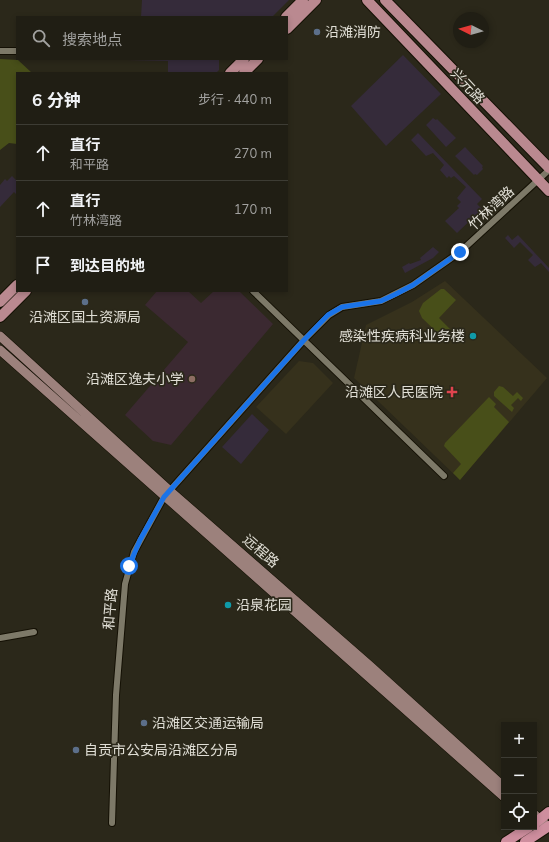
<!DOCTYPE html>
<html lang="zh">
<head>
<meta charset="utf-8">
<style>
	:root { --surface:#201e14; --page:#2d2b22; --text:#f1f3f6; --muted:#a2a2a0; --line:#3d3c34 }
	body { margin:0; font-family:Mulish,"Noto Sans SC",sans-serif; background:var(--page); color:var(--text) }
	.controls { position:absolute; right:12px; bottom:12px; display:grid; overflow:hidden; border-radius:0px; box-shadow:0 2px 6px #0003 }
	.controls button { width:36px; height:36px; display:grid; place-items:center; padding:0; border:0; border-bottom:1px solid var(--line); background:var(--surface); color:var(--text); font:20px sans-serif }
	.compass { position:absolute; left:453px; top:12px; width:36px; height:36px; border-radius:50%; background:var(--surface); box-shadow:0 2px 6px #0003; rotate:275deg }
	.stop { position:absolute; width:12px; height:12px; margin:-9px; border:3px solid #1a73e8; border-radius:50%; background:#fff }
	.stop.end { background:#1a73e8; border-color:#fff; box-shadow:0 1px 4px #0008 }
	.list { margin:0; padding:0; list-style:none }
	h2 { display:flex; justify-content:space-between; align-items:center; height:52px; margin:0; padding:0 16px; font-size:17px }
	h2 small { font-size:13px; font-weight:400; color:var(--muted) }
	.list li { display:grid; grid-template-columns:26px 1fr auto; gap:12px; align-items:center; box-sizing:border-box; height:56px; padding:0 16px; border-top:1px solid var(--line) }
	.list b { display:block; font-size:15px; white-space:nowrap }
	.list p { margin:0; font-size:13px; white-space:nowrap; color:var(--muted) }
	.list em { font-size:13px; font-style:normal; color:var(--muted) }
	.icon { flex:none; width:22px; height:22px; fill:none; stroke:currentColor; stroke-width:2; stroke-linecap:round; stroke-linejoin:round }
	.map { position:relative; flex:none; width:549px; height:842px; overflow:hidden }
	.search { position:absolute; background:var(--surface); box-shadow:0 2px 6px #0003; left:16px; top:16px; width:272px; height:44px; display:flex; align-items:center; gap:10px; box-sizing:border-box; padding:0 14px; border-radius:0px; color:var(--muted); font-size:15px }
	.panel { position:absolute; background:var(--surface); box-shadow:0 2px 6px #0003; left:16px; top:72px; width:272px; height:220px; border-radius:0px }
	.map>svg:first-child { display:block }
	.commercial { fill:#352b3a }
	.built { fill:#36311c }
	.education { fill:#3b2931 }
	.green { fill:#484f19 }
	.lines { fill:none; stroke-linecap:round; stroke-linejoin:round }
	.minor-casing { stroke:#141004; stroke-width:8 }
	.secondary-casing { stroke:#141004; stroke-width:10 }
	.primary-casing { stroke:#141004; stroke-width:12 }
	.trunk-casing { stroke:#141004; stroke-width:12 }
	.minor { stroke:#7d7968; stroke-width:6 }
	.secondary { stroke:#9c817c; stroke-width:9 }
	.primary { stroke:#ba8990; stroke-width:10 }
	.trunk { stroke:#ce8e9e; stroke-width:10 }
	.route { stroke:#1a73e8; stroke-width:5 }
	.service-dot { fill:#5c6f8a; stroke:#2b281a; stroke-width:1.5 }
	.culture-dot { fill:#0f9aa8; stroke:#2b281a; stroke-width:1.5 }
	.education-dot { fill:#8d6e63; stroke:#2b281a; stroke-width:1.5 }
	.health-dot { fill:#e0444e; stroke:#2b281a; stroke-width:1.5 }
	.labels { text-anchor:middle; stroke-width:3.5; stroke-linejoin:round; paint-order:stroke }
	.poi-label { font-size:14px; fill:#e0ded5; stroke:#2b281a; text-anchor:start }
	.street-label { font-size:14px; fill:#e0ded5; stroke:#2b281a }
</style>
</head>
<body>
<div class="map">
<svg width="549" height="842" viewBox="0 0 549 842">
	<rect width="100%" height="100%" fill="#2b281a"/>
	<path class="commercial" d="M142,0H289L272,17H141Z
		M403,55L441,94L386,146L351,106Z
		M86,59H219V70L216,73H168V61Z
		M433,118L436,120L437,119L456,138L446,147L426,125Z
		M418,133L482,199L477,204L482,209L457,233L445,221L459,208L457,206L461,202L457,198L466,187L454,176L451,178L449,176L447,178L440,170L444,165L433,153L426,156L411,140Z
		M465,147L483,166L482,167L483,169L477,175L475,174L474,175L455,156Z
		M12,176L17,181V195L14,192L0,207V185L5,179L7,181Z
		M508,235L512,240L518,235L549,268V272L541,263L535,267L528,260L533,255L520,242L514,248L505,238Z
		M433,247L439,252L433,258L405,273L402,267L409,263L410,264L421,260L420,258Z
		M252,414L269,430L241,464L222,447Z"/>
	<path class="built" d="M445,281L547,378L460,480L354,378L366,325L412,302Z
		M299,361L313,363L333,383L286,434L256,407Z"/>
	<path class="education" d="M157,291H188L201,303L214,291H239L273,324L171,445L153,441L125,415L188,342L145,305Z"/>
	<path class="green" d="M0,59L18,60L32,73H17V144L9,143L0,150Z
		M441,289H444L456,300L439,318L450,329L442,337L422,318L419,311L423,303Z
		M499,386L503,387L513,396L517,392L523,398L521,401L518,398L511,405L514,408L512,412L494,396V392Z
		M489,397L496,404L494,407L509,422L460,480L453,473L461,464L444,446L445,443Z"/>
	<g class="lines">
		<defs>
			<path id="minor" d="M0,51H17
				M253,291L444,476
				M0,638L34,632
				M112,823L116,695L125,584L134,552L164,497L304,340L329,315L342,307L381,301L413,285L460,252L549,170"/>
			<path id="secondary" d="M0,336L170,491L370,666L504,787
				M0,350L504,797
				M534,814L545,824"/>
			<path id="primary" d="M367,0L549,191
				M385,0L549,168
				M286,17L303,0
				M287,29L316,0
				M230,73L244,59
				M244,73L258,59
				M0,302L17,285
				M0,317L26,291"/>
			<path id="trunk" d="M534,824L549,812
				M506,842L529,827
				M525,842L549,826"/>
		</defs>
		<use href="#minor" class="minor-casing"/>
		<use href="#secondary" class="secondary-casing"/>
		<use href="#primary" class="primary-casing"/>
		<use href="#trunk" class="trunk-casing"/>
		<use href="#minor" class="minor"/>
		<use href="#secondary" class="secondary"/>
		<use href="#primary" class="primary"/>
		<use href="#trunk" class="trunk"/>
	</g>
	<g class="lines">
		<path class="route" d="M129,566L140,540L164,497L304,340L328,315L342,307L381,301L396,294L413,285L460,252"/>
	</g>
	<g class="service-dot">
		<circle cx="317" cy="32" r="4"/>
		<circle cx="85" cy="302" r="4"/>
		<circle cx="144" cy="723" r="4"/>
		<circle cx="76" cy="750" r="4"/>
	</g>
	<g class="culture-dot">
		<circle cx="473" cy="336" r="4"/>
		<circle cx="228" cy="605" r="4"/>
	</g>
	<circle class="education-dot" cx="192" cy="379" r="4"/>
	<path class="health-dot" d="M450 386h4v4h4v4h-4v4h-4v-4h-4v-4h4z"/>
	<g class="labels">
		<g class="poi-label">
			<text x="325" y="37">沿滩消防</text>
			<text x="85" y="322" text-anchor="middle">沿滩区国土资源局</text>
			<text x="465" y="341" text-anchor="end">感染性疾病科业务楼</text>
			<text x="184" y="384" text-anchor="end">沿滩区逸夫小学</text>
			<text x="443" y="397" text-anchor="end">沿滩区人民医院</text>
			<text x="236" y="610">沿泉花园</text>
			<text x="152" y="728">沿滩区交通运输局</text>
			<text x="84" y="755">自贡市公安局沿滩区分局</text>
		</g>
		<g class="street-label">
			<text transform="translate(468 86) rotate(47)" y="5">兴元路</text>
			<text transform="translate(491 208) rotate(-43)" y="5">竹林湾路</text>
			<text transform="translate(261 551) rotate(41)" y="5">远程路</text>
			<text transform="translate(110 609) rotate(-85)" y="5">和平路</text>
		</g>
	</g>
</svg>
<div class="controls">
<button>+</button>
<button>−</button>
<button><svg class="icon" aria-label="locate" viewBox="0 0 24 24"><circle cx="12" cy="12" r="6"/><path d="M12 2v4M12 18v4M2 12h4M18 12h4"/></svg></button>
</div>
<svg class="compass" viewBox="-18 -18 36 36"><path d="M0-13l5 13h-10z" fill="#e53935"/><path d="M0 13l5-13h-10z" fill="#a2a2a0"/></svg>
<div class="stop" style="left:129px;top:566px"></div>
<div class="stop end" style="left:460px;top:252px"></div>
<div class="search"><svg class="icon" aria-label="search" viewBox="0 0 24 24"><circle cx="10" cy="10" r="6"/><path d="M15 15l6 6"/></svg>搜索地点</div>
<section class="panel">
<h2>6 分钟<small>步行 · 440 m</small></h2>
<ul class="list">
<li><svg class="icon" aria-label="ahead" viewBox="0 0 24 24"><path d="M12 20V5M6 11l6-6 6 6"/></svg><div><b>直行</b><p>和平路</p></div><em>270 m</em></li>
<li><svg class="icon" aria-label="ahead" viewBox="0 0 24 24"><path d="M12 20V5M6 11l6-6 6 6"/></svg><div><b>直行</b><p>竹林湾路</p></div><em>170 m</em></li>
<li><svg class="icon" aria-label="arrive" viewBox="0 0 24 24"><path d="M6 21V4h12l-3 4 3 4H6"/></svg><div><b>到达目的地</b></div></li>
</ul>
</section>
</div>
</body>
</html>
